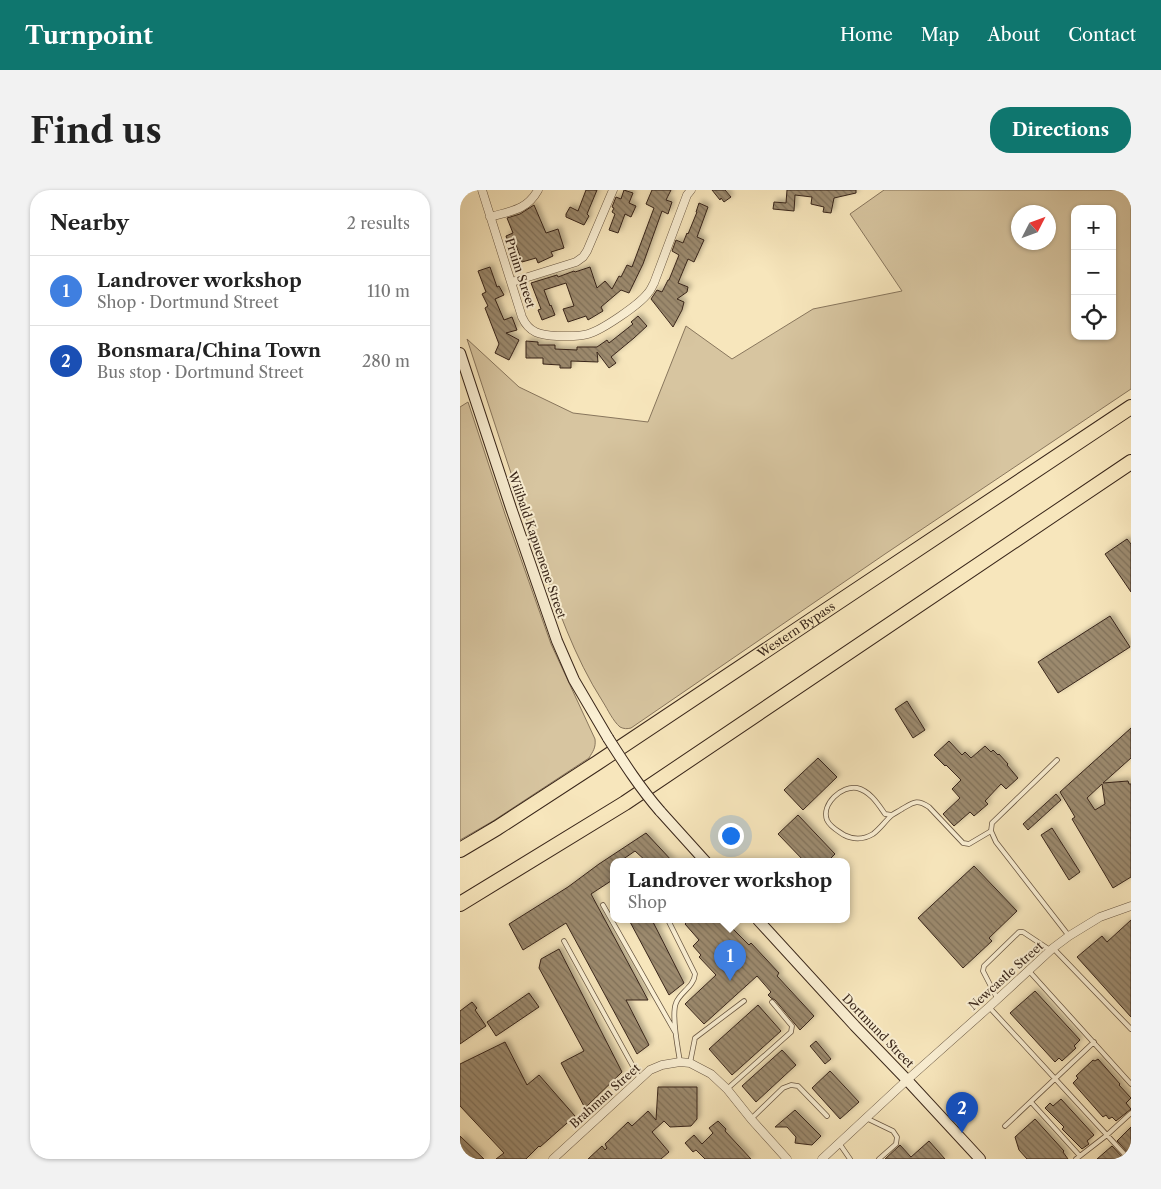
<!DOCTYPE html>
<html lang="en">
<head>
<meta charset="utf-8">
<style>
	:root { --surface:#fff; --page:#f2f2f2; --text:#222; --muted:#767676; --line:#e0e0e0; --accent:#0f766e }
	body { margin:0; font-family:"Libre Caslon Text",serif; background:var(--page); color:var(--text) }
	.controls { position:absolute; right:15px; top:15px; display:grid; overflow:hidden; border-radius:10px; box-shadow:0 1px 4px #0004 }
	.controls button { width:45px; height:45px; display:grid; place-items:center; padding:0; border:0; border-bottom:1px solid var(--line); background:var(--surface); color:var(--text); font:25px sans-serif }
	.compass { position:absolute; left:551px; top:15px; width:45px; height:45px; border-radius:50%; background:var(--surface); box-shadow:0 1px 4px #0004; rotate:48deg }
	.you { position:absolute; left:270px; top:645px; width:18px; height:18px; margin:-12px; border:4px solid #fff; border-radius:50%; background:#1a73e8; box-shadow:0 0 0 8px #1a73e833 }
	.badge { display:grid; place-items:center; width:32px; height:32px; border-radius:50%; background:var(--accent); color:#fff; font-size:16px; font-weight:700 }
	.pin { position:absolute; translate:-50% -41px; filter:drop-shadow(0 1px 2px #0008) }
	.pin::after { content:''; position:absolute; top:26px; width:18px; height:15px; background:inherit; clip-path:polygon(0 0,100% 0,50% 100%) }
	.popup { position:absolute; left:150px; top:668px; width:240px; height:65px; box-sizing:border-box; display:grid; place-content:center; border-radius:10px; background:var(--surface); filter:drop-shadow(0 1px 4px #0005); font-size:16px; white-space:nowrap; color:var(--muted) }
	.popup b { font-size:19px; color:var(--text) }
	.popup::after { content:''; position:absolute; left:50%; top:100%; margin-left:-10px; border:10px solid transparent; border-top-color:var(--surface) }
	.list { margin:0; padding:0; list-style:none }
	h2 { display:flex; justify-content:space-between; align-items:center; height:65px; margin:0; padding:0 20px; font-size:21px }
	h2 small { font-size:16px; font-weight:400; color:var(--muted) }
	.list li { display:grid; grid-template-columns:32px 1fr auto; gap:15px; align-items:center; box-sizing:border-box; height:70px; padding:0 20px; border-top:1px solid var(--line) }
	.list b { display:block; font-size:19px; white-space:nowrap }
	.list p { margin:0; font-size:16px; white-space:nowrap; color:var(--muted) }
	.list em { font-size:16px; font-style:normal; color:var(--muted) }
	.icon { flex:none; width:28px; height:28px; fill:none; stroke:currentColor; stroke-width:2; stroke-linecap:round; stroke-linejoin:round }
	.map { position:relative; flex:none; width:671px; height:969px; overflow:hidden; border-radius:20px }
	header { display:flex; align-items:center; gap:30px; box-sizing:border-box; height:70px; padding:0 25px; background:var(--accent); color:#fff }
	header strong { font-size:24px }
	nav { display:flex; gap:28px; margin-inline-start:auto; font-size:18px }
	.intro { display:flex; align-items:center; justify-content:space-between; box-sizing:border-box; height:120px; padding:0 30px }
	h1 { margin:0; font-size:35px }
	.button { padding:12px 22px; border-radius:20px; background:var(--accent); color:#fff; font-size:18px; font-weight:700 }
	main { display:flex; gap:30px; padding:0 30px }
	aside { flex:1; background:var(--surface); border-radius:20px; box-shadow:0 1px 4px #0004 }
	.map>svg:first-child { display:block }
	.grass { fill:#d7c5a0; stroke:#88765d; fill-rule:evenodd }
	.building { fill:url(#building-back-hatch); stroke:#39261a; fill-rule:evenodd; filter:url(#shadow) }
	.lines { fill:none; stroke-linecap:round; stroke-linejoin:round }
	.lane-casing { stroke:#685642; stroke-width:5.5 }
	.street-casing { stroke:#685642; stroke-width:9 }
	.secondary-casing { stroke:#39261a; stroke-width:12 }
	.highway-casing { stroke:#39261a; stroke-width:16 }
	.lane { stroke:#faefd3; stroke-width:4 }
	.street { stroke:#faefd3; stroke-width:8 }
	.secondary { stroke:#faefd3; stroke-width:10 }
	.highway { stroke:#f7e6bc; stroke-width:14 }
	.secondary-bridge-casing { stroke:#39261a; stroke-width:12; stroke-linecap:butt }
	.secondary-bridge { stroke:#faefd3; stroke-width:10 }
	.labels { text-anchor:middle; stroke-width:4; stroke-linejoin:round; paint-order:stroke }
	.street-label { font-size:12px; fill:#39261a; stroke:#faefd3 }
</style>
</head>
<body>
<header>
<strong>Turnpoint</strong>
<nav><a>Home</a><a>Map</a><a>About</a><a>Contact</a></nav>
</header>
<div class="intro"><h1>Find us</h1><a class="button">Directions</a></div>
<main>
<aside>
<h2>Nearby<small>2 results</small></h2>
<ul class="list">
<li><span class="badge" style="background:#3f7fe0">1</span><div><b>Landrover workshop</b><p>Shop · Dortmund Street</p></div><em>110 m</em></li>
<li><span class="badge" style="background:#1a4fb4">2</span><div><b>Bonsmara/China Town</b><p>Bus stop · Dortmund Street</p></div><em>280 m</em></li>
</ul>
</aside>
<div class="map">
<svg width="671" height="969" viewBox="0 0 671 969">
	<defs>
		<pattern id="building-back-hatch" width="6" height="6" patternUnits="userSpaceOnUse" patternTransform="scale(1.25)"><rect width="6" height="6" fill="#9c8a6e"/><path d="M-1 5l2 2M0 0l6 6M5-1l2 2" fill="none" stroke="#80715a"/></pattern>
		<filter id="shadow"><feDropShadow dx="3" dy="-3" stdDeviation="2.5" flood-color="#0004"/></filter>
	</defs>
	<rect width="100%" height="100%" fill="#f7e6bc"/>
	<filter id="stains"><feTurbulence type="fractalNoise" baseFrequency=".004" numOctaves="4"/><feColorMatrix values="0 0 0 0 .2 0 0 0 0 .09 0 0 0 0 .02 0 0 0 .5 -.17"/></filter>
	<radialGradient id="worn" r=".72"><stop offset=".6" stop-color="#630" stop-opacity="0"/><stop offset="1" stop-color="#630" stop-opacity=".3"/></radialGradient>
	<path class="grass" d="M424,0H671V199L425,364L171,538C167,539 164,539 160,537C153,531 148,520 143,512C114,467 97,416 79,366C54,294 31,222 7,149L59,197L113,223L188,232L226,136L272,169L353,119L442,101L390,24ZM615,19H652V146H615ZM558,22H588V52H558Z
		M8,212L45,324L91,454L135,549C136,558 133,561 129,568L33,631L0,650V217Z"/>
	<path class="building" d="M126,0H137L127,24L129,26L124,35L106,27V24L110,17L118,21Z
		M164,0L173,3L169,13L176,16L171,27L165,24L158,43L149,40L155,24L152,22L154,18L152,17L156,7L161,9Z
		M192,0H211L206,10L212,12L208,24L202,21L183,74L169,103L161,100L141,117L143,121L128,130L126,126L108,132L103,119L114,116L106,93L84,100L90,116L91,115L95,125L82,130L78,120L81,119L71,93L97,85L98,87L114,81L115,82L130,77L137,98L145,91L152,99L159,86L161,87L167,75L172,77L194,18L186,14Z
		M252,0H265L271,7L264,12L261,8L260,10Z
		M327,0H396V3L374,8L371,23L363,22L364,17L351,14L352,7L335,5L334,21L313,19L314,12L326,13Z
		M239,13L248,17L237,47L244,50L234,72L228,69L218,93L228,97L227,102L217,109L224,112L222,120L213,137L191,109L197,100L202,102L208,90H209L219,65L212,61L216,50L223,53L227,43L228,44L237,22H236Z
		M74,15L86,43L98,39L104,58L91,62L93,66L78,73L76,68L62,72L56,55L54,51L48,53L46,46L53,43L47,28L60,24Z
		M30,77L37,97L39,96L44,105L35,109L44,130L52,127L57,140L46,143L59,150L49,170L35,163L39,154L25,118L28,116L22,104L26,102L18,81Z
		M178,126L187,136L174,148L151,167L156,173L149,178L137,162L138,172L111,171V178H100V175L83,174V168H66V151L78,152V155H95V159L117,160V157H137L147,150L149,153L173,134L171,132Z
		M667,349L671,354V402L645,364Z
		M650,426L670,457L598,503L578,472Z
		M447,511L465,540L453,548L435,519Z
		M671,538V568L643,593L668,591L669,594H671V687L653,698L612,629L615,627L600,602ZM642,594L645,614L635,620L627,608Z
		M489,551L502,565L505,562L511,568L525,556L531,562L533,560L538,565L539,564L548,574L547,575L558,588L546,599L541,594L525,611L528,614L514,626L510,622L494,636L483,624L500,608L492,599L501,590L486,575L485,576L474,565Z
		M358,568L377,587L343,620L324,600Z
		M596,604L601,610L568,640L563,634Z
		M338,625L375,664L367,672H345L318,644Z
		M592,638L620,682L609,690L581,645Z
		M186,643L213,672H187L175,661L159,672H154V689L131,704L188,810H166L189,855L177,864L106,733L63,760L49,734L108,697L139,674Z
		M514,676L557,721L529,748L532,751L503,778L458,728Z
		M169,730H192L224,793L209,805Z
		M229,730H264L289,755L291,753L319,783L317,786L354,826L340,840L315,810L311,808L308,805L311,802L297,786L244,834L225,814L256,785L239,767L241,765L233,756L239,750L225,734Z
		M671,730V827L617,767L642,746L647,752Z
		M99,759L162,882L125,918L101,873L124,861L79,778L81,769Z
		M575,801L620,850L614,856L616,858L602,871L599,868L595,872L550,823Z
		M69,803L79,817L36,846L27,832Z
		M12,812L17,818L15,820L26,836L0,854V821Z
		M298,815L321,841L272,885L249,859Z
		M356,851L371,869L365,874L350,856Z
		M45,852L67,895L79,885L115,926L80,957L79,956L66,969H36L44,963L0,916V874Z
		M322,860L336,875L296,912L282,896Z
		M638,869L660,894L659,895L671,908L666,913L671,919L656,931L652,927L649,929L646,925L643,927L613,893L618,888L616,886L633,870L635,871Z
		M370,881L399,912L380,929L352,898Z
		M198,897H237V929L231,936L210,937L204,931L192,942L209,962L201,969H128L142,956L145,960L147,958L145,954L168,932L172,936L188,921L196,930Z
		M601,909L634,945L627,951L629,954L622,959L602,939L604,937L585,918L590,913L593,916Z
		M335,920L361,946L352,955L335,953L336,947L327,937H315Z
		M575,929L604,961L603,962L608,969H567L559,960L555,947Z
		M258,931L266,939L265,941L291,969H245L236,960L233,962L225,953L234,945L242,954L253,943L249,938Z
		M671,937V966L657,951Z
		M0,946L24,969H0Z
		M469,951L485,969H425L440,955L451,967Z
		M652,956L664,969H637Z"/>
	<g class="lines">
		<defs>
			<path id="lane" d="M597,570L532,633L531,641L536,652L609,746
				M432,625L425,624C418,614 410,601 397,598C382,595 361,614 367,630C370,637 378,641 384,645C394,650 403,650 413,644C421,638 425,631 432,625C435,623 439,621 442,619C454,612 457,609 469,617L503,653L509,654L531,641
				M143,715L215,842
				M208,730L235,784C234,797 220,802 216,813C211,825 218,858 220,872
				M104,751L180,889
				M593,758L671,839
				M569,781L671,894
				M538,810L523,781L524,776L557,744L559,742H563L590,760
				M529,817L669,969
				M230,873L235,848L284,811
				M267,899L331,842L332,836L312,812
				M571,912L620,966
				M406,928L433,941L437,947L436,954L419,969
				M291,929L323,898L331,895L338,896L367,926
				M545,936L634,852
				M379,953L390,969
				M616,969L647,945L671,923"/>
			<path id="street" d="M22,0L62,127C69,143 80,145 97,146C107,146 118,147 128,144C142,140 179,115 188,103C191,100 192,96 194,93L227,5L231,0
				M30,27C51,21 67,20 78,0
				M52,92L116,72L123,67L127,61L153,0
				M93,969L190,880L202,875L220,872L230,873L251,884L267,899L291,929L327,969
				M362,969L447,890L529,817L593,758L609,746L640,727L671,716"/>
			<path id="secondary" d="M0,163L51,318L97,451L114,490L148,548
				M200,621L246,672
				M298,730L395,836L447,890L520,969"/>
			<g id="highway">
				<path id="s1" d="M0,660L37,638L137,573L671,217"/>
				<path d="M0,714L165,613L671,272"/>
			</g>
		</defs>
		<use href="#lane" class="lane-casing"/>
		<use href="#street" class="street-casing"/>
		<use href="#secondary" class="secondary-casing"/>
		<use href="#highway" class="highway-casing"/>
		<use href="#lane" class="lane"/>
		<use href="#street" class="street"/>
		<use href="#secondary" class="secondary"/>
		<use href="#highway" class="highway"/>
		<defs>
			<path id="secondary-bridge" d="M148,548C164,573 180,598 200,621"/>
		</defs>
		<use href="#secondary-bridge" class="secondary-bridge-casing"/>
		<use href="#secondary-bridge" class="secondary-bridge"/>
	</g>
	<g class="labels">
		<g class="street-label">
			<text transform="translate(60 83) rotate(72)" y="4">Pruim Street</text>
			<text transform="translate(77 355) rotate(71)" y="4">Wilibald Kapuenene Street</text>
			<text dy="4" stroke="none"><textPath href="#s1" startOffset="402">Western Bypass</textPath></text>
			<text transform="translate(546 786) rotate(-42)" y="4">Newcastle Street</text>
			<text transform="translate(418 841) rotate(46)" y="4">Dortmund Street</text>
			<text transform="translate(145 906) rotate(-42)" y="4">Brahman Street</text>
		</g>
	</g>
	<rect width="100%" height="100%" filter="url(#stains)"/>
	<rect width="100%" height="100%" fill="url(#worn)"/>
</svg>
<div class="controls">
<button>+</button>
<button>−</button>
<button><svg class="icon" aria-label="locate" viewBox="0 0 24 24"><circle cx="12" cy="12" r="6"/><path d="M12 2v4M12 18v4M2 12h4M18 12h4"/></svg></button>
</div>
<svg class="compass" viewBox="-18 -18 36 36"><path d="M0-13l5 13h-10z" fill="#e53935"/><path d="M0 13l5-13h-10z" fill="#767676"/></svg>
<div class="you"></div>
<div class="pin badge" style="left:270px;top:791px;background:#3f7fe0">1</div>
<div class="popup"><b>Landrover workshop</b>Shop</div>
<div class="pin badge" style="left:502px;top:943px;background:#1a4fb4">2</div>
</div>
</main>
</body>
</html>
